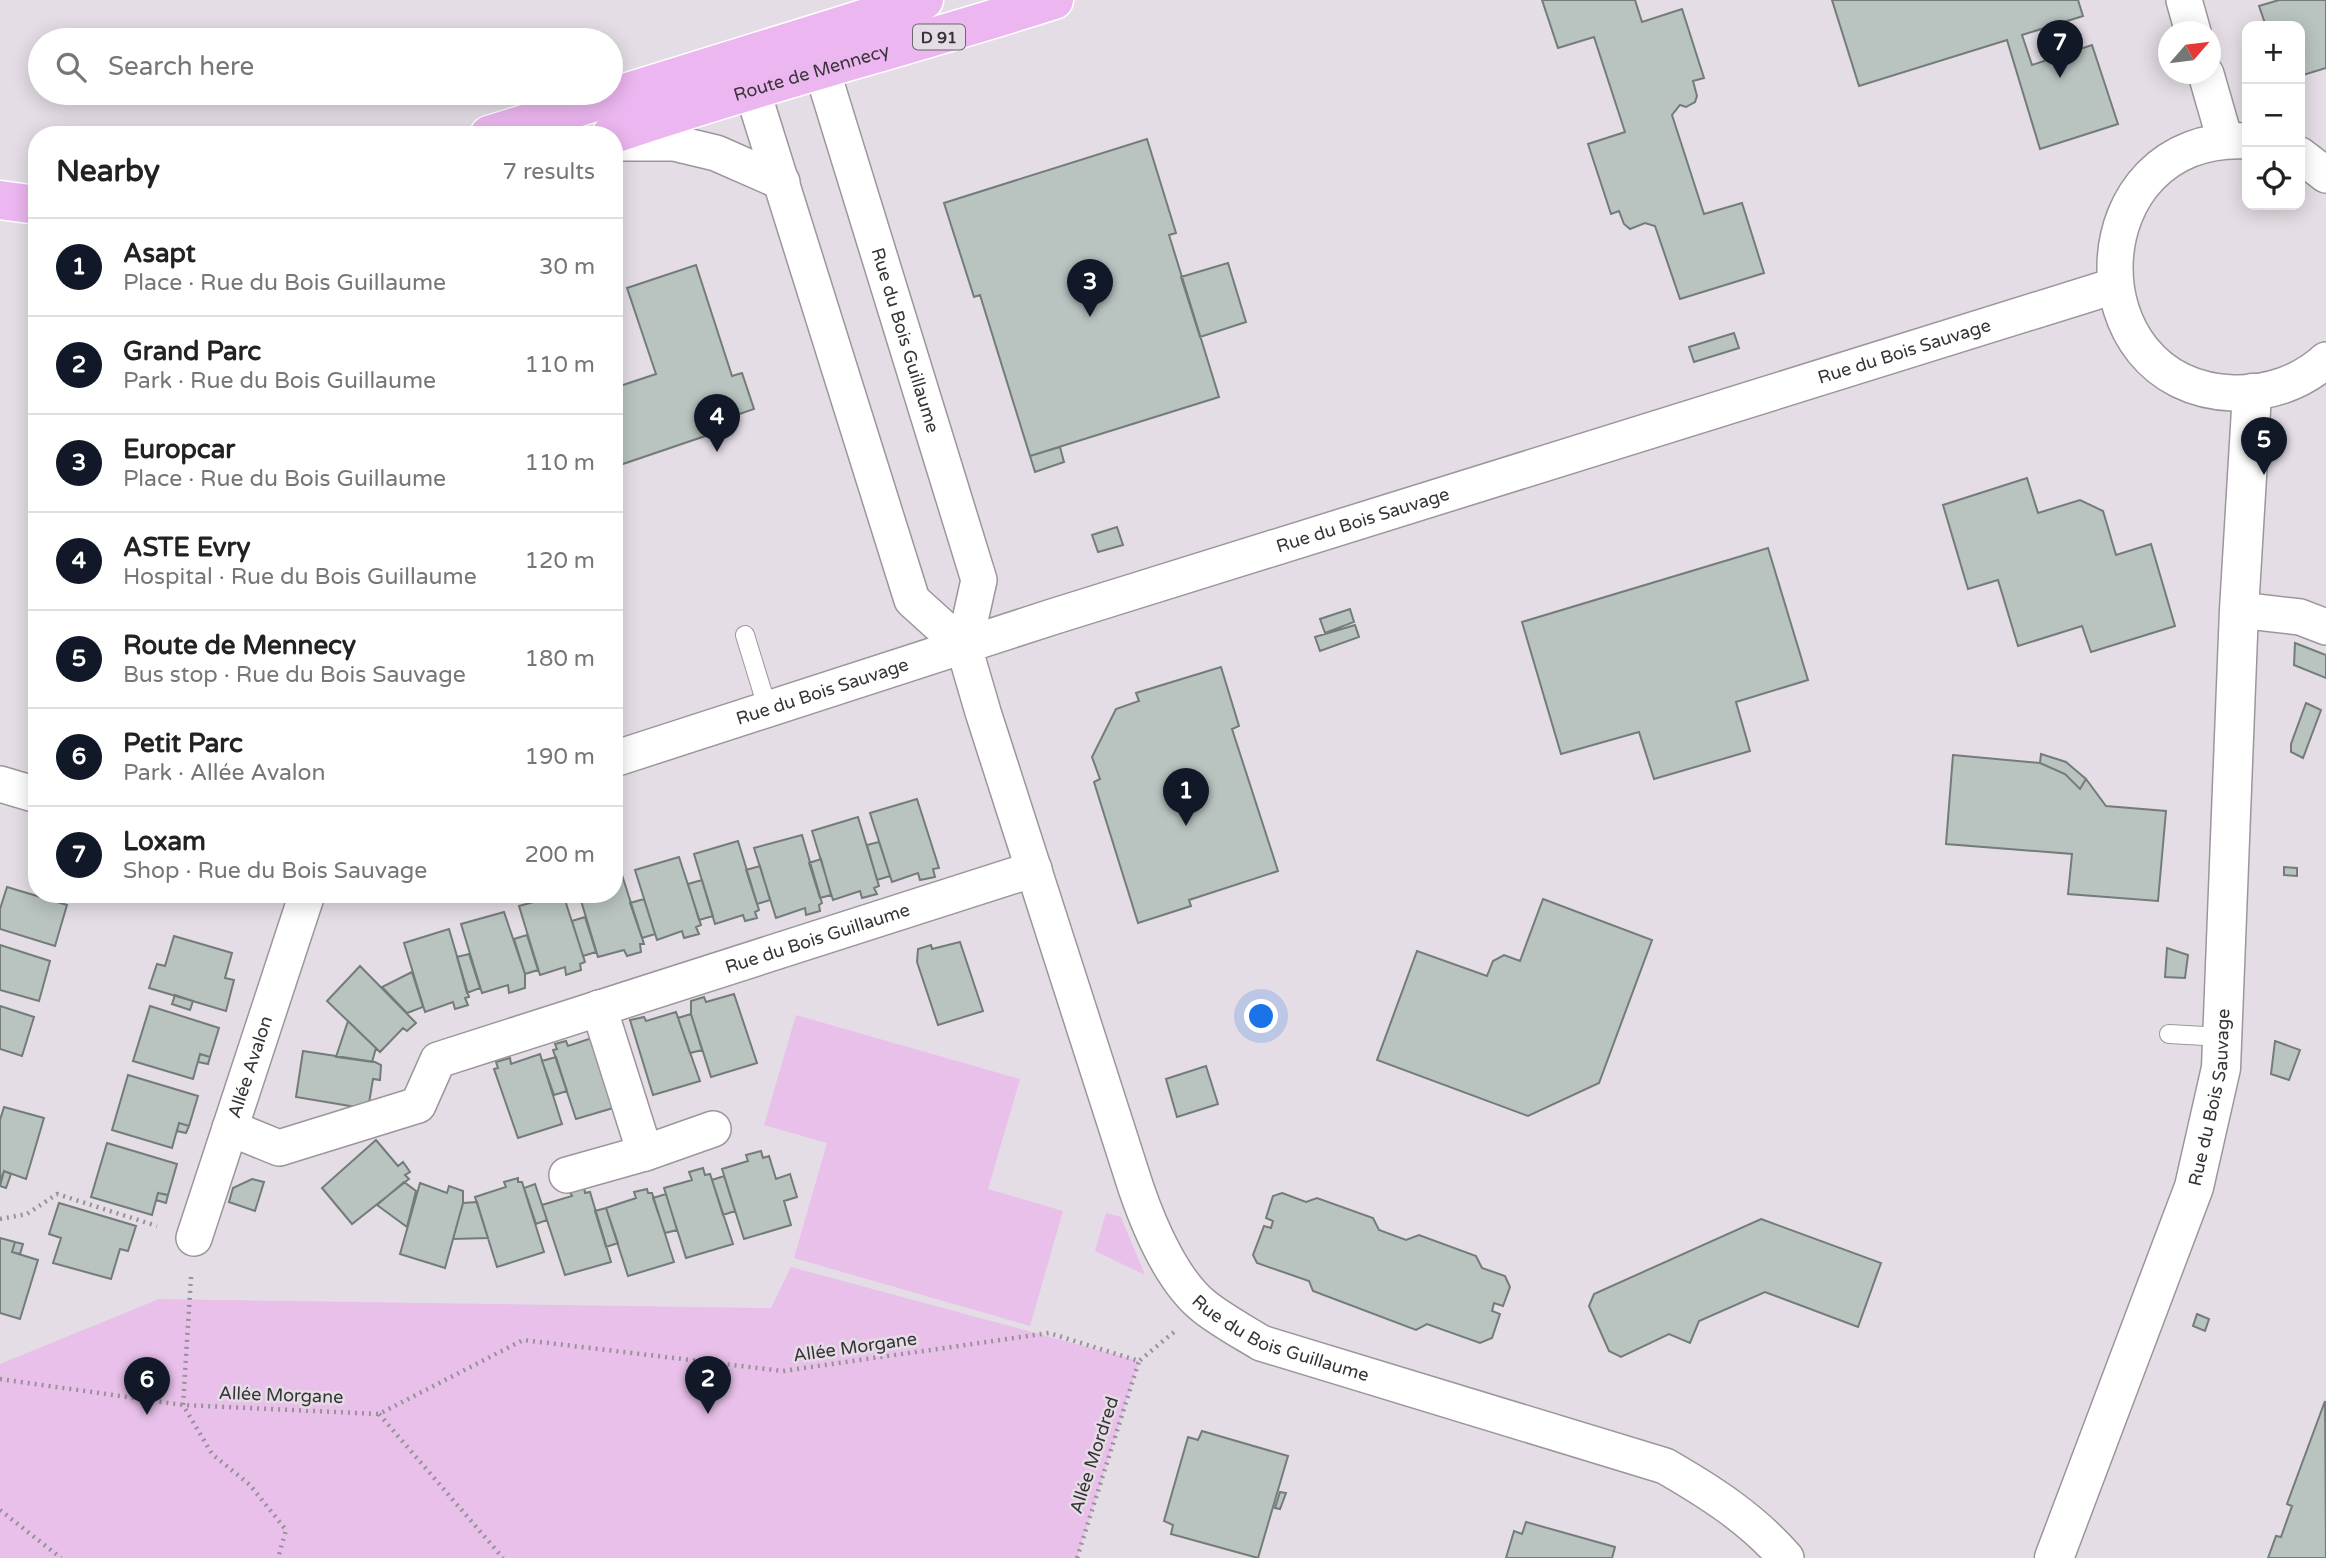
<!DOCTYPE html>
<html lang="en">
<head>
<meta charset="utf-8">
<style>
	:root { --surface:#fff; --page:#f6f6f6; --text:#222; --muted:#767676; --line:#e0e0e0; --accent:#111827 }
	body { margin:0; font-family:"Varela Round",sans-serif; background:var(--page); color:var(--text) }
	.controls { position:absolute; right:21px; top:21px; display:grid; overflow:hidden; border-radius:14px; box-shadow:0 4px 18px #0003 }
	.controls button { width:63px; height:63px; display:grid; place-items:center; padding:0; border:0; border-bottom:2px solid var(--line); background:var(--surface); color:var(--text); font:35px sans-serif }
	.compass { position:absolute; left:2158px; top:21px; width:63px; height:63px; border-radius:50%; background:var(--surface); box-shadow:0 4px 18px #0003; rotate:62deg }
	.you { position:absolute; left:1262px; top:1017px; width:24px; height:24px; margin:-18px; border:5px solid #fff; border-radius:50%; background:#1a73e8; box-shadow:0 0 0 10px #1a73e833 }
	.badge { display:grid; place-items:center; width:46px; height:46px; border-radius:50%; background:var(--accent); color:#fff; font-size:23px; font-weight:700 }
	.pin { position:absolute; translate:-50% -58px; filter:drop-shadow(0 2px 4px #0008) }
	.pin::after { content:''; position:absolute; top:37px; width:24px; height:21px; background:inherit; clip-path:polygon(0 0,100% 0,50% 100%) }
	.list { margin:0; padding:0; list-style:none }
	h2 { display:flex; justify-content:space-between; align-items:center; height:91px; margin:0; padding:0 28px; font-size:30px }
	h2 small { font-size:23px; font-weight:400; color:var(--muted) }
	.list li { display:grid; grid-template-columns:46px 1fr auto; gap:21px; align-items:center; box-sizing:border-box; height:98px; padding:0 28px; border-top:2px solid var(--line) }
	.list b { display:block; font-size:26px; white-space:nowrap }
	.list p { margin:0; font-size:23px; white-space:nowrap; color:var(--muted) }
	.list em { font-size:23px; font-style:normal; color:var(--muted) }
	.icon { flex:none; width:38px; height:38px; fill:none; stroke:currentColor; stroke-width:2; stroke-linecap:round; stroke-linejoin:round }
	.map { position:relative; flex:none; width:2326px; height:1558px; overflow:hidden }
	.search { position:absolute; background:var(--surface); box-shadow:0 4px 18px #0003; left:28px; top:28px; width:595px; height:77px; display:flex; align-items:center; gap:18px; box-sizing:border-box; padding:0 24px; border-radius:38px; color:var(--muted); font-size:26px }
	.panel { position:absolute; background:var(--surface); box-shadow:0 4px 18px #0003; left:28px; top:126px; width:595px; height:777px; border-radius:28px }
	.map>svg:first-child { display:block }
	.green { fill:#e8c0ea }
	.building { fill:#b9c4c1; stroke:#737c79; stroke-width:2 }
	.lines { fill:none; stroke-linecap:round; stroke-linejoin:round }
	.service-casing { stroke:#9c969c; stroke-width:20 }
	.minor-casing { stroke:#9c969c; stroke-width:38 }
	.secondary-casing { stroke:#9c969c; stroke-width:41 }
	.primary-casing { stroke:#fff; stroke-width:41 }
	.path { stroke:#979298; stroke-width:4.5; stroke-dasharray:2 5; stroke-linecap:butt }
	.service { stroke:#fff; stroke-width:18 }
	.minor { stroke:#fff; stroke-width:35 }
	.secondary { stroke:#fff; stroke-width:38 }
	.primary { stroke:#ecb6f0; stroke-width:38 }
	.labels { text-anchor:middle; stroke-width:5; stroke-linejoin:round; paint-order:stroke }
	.shield { fill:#e4dde5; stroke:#6b676b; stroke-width:2 }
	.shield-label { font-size:16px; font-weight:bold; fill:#373437 }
	.street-label { font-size:18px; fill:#373437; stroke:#e4dde5 }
</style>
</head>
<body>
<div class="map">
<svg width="2326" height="1558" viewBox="0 0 2326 1558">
	<rect width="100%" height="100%" fill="#e4dde5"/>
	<path class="green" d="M796,1015L1020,1079L988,1189L1063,1211L1030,1326L794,1258L827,1143L764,1125Z
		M1106,1213L1121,1217L1145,1275L1095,1251Z
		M791,1267L1139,1361L1077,1558H0V1364L159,1299L771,1308Z"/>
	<path class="building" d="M1542,0H1635L1642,22L1682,9L1704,78L1693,81L1697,96L1695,102L1686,107L1680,105L1672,115L1704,214L1742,203L1764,273L1680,299L1655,226L1645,223L1630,229L1624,224L1619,211L1611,214L1588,144L1625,132L1594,37L1558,48Z
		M1832,0H2078L2083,16L2022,35L2032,65L2092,45L2118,124L2040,149L2007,40L1859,86Z
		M2279,0H2326V68L2300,76V26H2266L2259,6Z
		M1147,139L1176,233L1169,235L1219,397L1030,456L980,295L974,297L944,203Z
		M1228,263L1246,322L1200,337L1181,277Z
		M696,265L732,376L742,373L754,409L714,423L717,432L614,467V388L656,374L627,288Z
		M1734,333L1739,348L1694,362L1689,347Z
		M1060,447L1064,462L1035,472L1030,456Z
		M2027,478L2038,513L2080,500L2103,511L2116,555L2151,544L2175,626L2091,652L2082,626L2018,646L1998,580L1968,589L1943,505Z
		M1117,527L1123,545L1098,552L1092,535Z
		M1768,548L1808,680L1736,702L1750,751L1654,779L1639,732L1561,754L1522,622Z
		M1350,609L1354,622L1325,633L1320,619Z
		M1355,625L1359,637L1320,651L1315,637Z
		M2295,643L2326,655V678L2294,665Z
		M1221,667L1239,726L1232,729L1278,871L1189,900L1191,906L1138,923L1094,782L1100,779L1092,757L1116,709L1139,701L1136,693Z
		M2306,703L2321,710L2303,758L2291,752V744Z
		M2041,754L2066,762L2086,779L2080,789L2065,774L2040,763Z
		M1953,755L2040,763L2065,774L2080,789L2086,779L2106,806L2166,811L2158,901L2068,894L2072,854L1946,844Z
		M917,799L939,868L933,869L935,877L920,880L918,873L892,882L870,813Z
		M858,817L879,886L874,888L877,894L862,898L860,891L833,900L812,831Z
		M802,835L822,903L819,905L820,911L806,915L805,908L776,918L754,848Z
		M738,841L759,910L755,912L757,918L745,921L743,915L715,924L694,854Z
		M879,842L890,876L877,880L867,845Z
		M679,857L701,925L696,927L699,934L684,938L682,931L657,940L635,870Z
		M821,859L831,895L820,898L809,863Z
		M760,866L770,900L757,904L746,870Z
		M2284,867L2297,868V876L2284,875Z
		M622,875L644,944H640L641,952L627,956L624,950L598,957L579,894H614V877Z
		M702,880L713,916L699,920L688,884Z
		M7,887L67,905L55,946L0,929V909Z
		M563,894L585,962L580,964L581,970L566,975L565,967L540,975L519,906Z
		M644,899L655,934L642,938L630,903Z
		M1543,899L1652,940L1599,1083L1528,1116L1377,1060L1417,951L1487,976L1493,961L1504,955L1520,961Z
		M504,912L525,974V988L509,993L508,985L482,993L461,924Z
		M585,917L596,952L583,956L572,921Z
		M449,929L469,997L465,998L468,1005L455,1009L453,1002L425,1012L404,943Z
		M527,935L538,970L525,974L514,939Z
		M174,936L232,953L225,978L234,980L226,1011L149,988L157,964L165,966Z
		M960,942L983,1011L938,1025L917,962L918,949L931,945L932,949Z
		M0,945L50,961L39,1001L0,990Z
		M2167,948L2188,955L2185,978L2165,977Z
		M469,954L480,988L467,993L457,957Z
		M360,966L416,1023L407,1031L403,1028L380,1052L327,1001Z
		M412,972L423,1007L407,1013L382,987Z
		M734,994L757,1063L711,1077L691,1014V1001L704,997L706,1002Z
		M175,995L193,1001L190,1010L172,1004Z
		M0,1006L34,1017L22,1056L0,1049Z
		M150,1006L219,1028L210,1057L200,1054L193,1079L133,1061Z
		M676,1012L700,1081L653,1095L630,1020L644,1017L646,1021Z
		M691,1014L702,1050L690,1053L678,1018Z
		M348,1021L376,1048L372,1062L336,1057Z
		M598,1036L620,1106L576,1119L553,1050L557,1049L555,1044L566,1041L568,1046Z
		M2275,1041L2300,1050L2289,1080L2271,1074Z
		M303,1051L375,1062L381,1065L380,1080L373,1079L368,1109L296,1097Z
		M200,1054L210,1057L208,1064L198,1062Z
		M540,1054L562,1124L518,1138L494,1069L498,1068L496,1062L510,1058L511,1064Z
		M556,1057L567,1091L554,1095L542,1061Z
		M1206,1066L1218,1104L1177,1117L1166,1079Z
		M128,1075L198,1096L189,1126L179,1123L172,1148L112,1130Z
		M4,1107L44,1118L26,1179L4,1171L0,1181V1120Z
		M179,1123L189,1126L186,1133L177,1131Z
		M376,1140L398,1166L403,1162L410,1172L405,1175L409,1179L352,1224L322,1188Z
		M107,1143L177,1164L168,1195L158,1193L152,1215L91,1197Z
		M761,1151L763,1158L769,1156L776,1179L790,1174L797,1197L784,1201L791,1225L744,1239L722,1169L748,1161L746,1155Z
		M703,1168L705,1175L710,1174L733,1244L686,1258L664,1188L692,1180L689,1172Z
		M4,1171L11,1174L6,1188L0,1186Z
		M724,1176L735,1211L723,1215L712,1180Z
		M518,1178V1182H522L544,1252L497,1267L475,1197L506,1187L504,1182Z
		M252,1179L264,1182L255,1211L229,1202L233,1188Z
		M404,1182L416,1191L407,1227L377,1205Z
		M420,1183L447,1193L449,1186L463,1191V1203L445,1268L400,1254Z
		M535,1184L547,1220L536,1224L524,1188Z
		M584,1188L585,1193L590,1192L611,1262L565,1275L542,1205L572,1196L570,1192Z
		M647,1189L648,1193H652L674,1262L628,1276L606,1208L636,1198L634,1192Z
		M158,1193L168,1195L166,1203L156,1200Z
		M1282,1193L1306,1202L1317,1198L1373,1218L1379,1230L1406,1240L1419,1235L1476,1256L1482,1268L1505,1276L1510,1287L1503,1306L1494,1303L1492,1311L1500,1314L1492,1338L1480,1343L1427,1324L1416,1330L1313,1291L1309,1281L1257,1263L1253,1255L1264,1226L1271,1228L1273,1221L1266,1218L1273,1196Z
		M666,1194L677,1230L665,1233L653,1198Z
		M477,1202L488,1238L453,1239L463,1203Z
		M59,1203L136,1226L128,1251L120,1249L111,1279L53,1263L61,1238L49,1234Z
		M606,1208L618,1243L606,1247L595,1211Z
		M1761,1219L1881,1263L1858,1327L1765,1292L1699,1321L1690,1343L1669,1334L1621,1357L1609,1351L1589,1306L1594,1294Z
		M0,1238L15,1242L12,1252L38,1260L20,1319L0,1313Z
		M15,1242L23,1244L20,1254L12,1252Z
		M2197,1314L2209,1319L2205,1331L2193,1326Z
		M2325,1401L2326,1558H2268L2276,1536L2281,1537L2292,1506L2287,1504Z
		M1202,1431L1288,1456L1258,1558L1171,1534L1173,1525L1164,1521L1188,1437L1198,1440Z
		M1280,1492L1286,1493L1280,1509L1275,1508Z
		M1526,1522L1615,1547L1612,1558H1506L1514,1531L1522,1534Z"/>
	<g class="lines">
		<defs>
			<path id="service" d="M745,635L768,710
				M2169,1034L2222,1037"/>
			<g id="minor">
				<path d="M2184,0L2193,32"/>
				<path id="s1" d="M814,44L979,580L964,647L983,712L1136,1188C1149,1226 1173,1283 1206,1308C1223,1321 1243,1332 1261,1343L1665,1466C1710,1492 1751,1518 1786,1558"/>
				<path d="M744,64L912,600L964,647"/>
				<path d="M2206,74L2225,140"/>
				<path d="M2247,141C2077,133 2070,387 2233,393C2267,394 2301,383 2326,360"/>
				<path d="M614,143H674L716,153L782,182"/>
				<path d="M2300,155L2326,175"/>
				<path d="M2239,610L2300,617L2326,627"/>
				<path id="s2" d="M614,759L1052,617L2114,286"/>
				<path d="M0,784L37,795"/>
				<path d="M599,1008L645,1153L713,1129"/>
				<path id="s3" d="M230,1128L279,1148L418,1105L438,1060L1034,869"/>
				<path d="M567,1175L645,1153"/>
				<path id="s4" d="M194,1238L307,894"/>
			</g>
			<g id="secondary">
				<path id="s5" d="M2054,1558L2194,1187L2221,1068L2239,610L2252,393"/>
			</g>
			<g id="primary">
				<path d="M489,135L924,0"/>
				<path id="s6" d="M611,135C757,85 907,47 1054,0"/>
				<path d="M0,200L37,205"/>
			</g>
		</defs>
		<use href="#service" class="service-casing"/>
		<use href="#minor" class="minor-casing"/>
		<use href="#secondary" class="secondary-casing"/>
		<use href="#primary" class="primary-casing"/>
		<path class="path" d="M0,1219L27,1214L57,1194L157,1226
			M191,1277L183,1405L212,1454L250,1485L286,1530L278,1558
			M0,1379L183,1405L379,1414L523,1340L783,1371L1049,1333L1139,1361L1174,1332
			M379,1414L503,1558
			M0,1510L61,1558
			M1077,1558L1139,1361"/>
		<use href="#service" class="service"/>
		<use href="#minor" class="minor"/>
		<use href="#secondary" class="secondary"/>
		<use href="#primary" class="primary"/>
	</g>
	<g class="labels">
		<rect class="shield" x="913" y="24.5" width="52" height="25" rx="5"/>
		<g class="shield-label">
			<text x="939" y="43">D 91</text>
		</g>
		<g class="street-label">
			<text dy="6" stroke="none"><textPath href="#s6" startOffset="210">Route de Mennecy</textPath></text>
			<text dy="6" stroke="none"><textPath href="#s1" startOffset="310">Rue du Bois Guillaume</textPath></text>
			<text dy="6" stroke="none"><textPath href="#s2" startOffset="1353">Rue du Bois Sauvage</textPath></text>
			<text dy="6" stroke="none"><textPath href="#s2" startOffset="786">Rue du Bois Sauvage</textPath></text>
			<text dy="6" stroke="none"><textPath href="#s2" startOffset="219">Rue du Bois Sauvage</textPath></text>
			<text dy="6" stroke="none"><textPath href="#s3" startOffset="646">Rue du Bois Guillaume</textPath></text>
			<text dy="6" stroke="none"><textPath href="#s4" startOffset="180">Allée Avalon</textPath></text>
			<text dy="6" stroke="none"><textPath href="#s5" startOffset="488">Rue du Bois Sauvage</textPath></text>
			<text dy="6" stroke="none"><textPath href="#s1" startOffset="1419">Rue du Bois Guillaume</textPath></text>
			<text transform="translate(855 1347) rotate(-8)" y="6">Allée Morgane</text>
			<text transform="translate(281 1395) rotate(2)" y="6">Allée Morgane</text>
			<text transform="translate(1094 1455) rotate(-72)" y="6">Allée Mordred</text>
		</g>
	</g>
</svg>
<div class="controls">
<button>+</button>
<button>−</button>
<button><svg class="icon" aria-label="locate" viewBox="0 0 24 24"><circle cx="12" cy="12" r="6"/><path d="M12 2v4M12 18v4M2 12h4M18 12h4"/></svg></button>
</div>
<svg class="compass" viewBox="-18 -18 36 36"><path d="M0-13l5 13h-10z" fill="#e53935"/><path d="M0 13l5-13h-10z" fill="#767676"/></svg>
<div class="you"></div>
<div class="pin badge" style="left:1186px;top:826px">1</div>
<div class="pin badge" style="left:708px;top:1414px">2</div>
<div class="pin badge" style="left:1090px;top:317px">3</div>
<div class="pin badge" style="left:717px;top:452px">4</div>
<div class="pin badge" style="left:2264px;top:475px">5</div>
<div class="pin badge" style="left:147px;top:1415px">6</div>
<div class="pin badge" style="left:2060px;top:78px">7</div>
<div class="search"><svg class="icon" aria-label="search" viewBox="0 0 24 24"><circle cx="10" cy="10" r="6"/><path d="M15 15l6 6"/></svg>Search here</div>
<section class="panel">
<h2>Nearby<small>7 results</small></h2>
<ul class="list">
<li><span class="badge">1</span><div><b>Asapt</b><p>Place · Rue du Bois Guillaume</p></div><em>30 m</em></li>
<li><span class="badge">2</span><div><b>Grand Parc</b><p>Park · Rue du Bois Guillaume</p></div><em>110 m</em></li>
<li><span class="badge">3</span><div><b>Europcar</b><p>Place · Rue du Bois Guillaume</p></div><em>110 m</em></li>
<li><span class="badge">4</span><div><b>ASTE Evry</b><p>Hospital · Rue du Bois Guillaume</p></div><em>120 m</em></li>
<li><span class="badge">5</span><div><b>Route de Mennecy</b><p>Bus stop · Rue du Bois Sauvage</p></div><em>180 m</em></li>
<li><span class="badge">6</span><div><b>Petit Parc</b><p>Park · Allée Avalon</p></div><em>190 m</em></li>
<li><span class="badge">7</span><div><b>Loxam</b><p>Shop · Rue du Bois Sauvage</p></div><em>200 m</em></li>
</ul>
</section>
</div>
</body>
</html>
